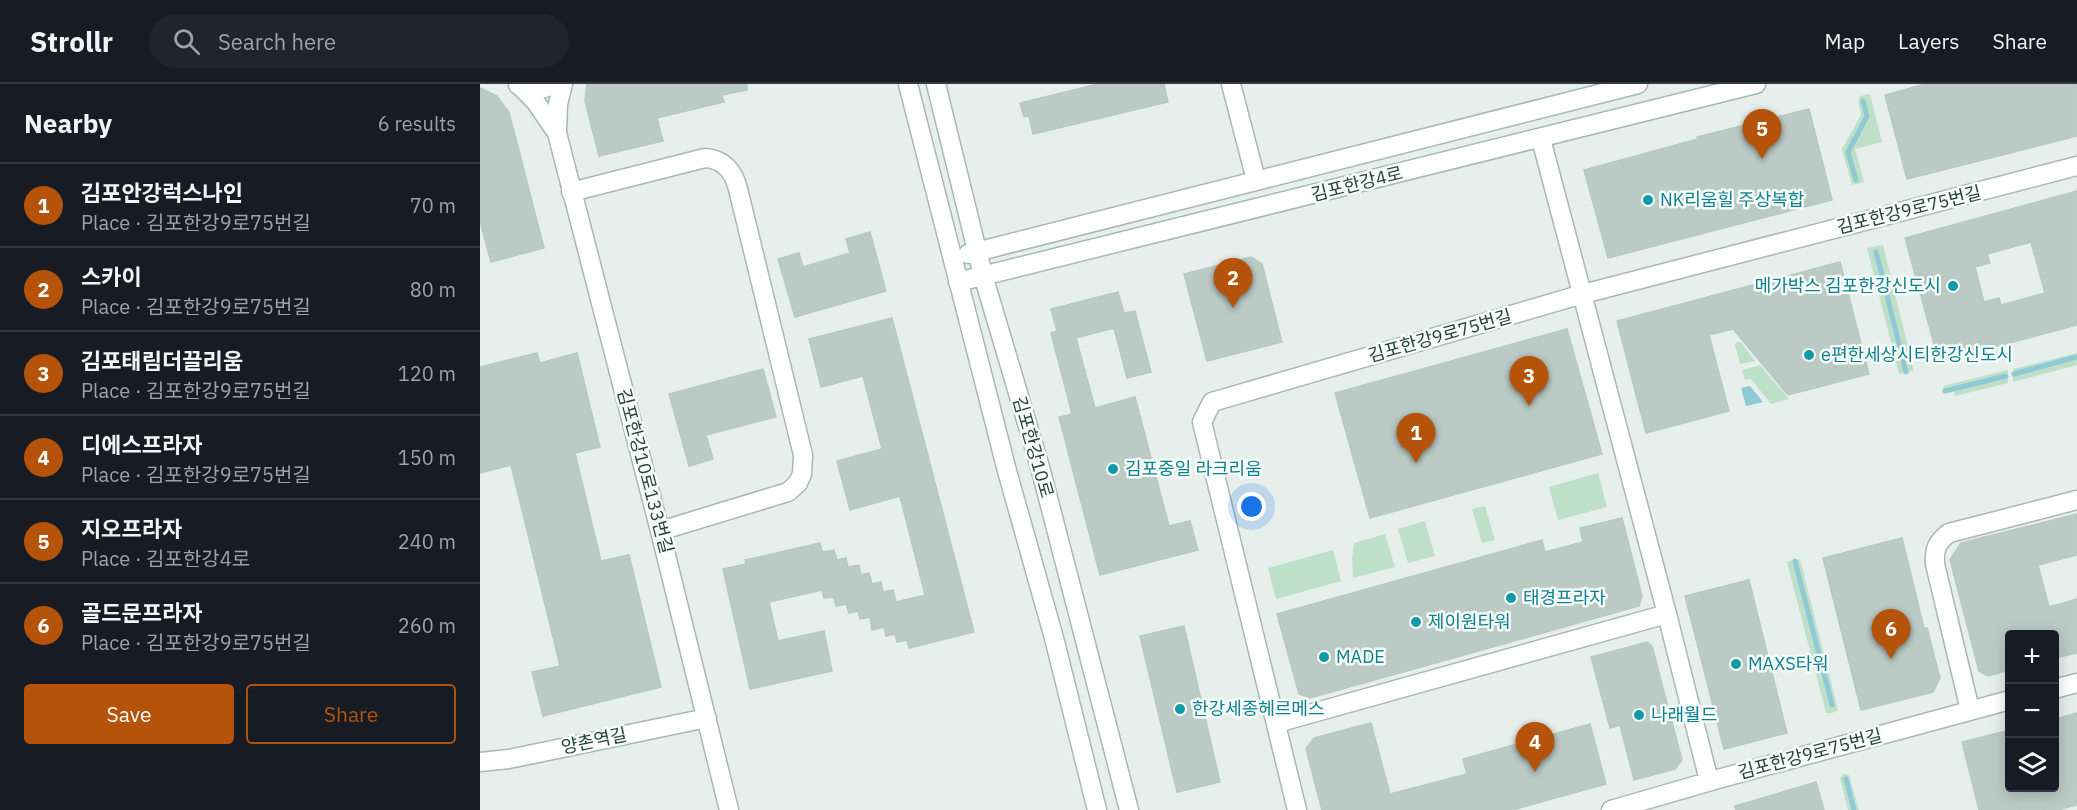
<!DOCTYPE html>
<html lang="en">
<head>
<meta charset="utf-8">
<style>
	:root { --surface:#171b24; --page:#20242c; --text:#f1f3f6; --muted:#9ea1a6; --line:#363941; --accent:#b45309 }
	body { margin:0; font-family:"IBM Plex Sans","Noto Sans KR",sans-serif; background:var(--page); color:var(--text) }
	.controls { position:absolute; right:18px; bottom:18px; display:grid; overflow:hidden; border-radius:6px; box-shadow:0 3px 15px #0003 }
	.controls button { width:54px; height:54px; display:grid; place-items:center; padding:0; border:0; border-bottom:2px solid var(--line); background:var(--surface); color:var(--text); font:30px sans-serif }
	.you { position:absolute; left:772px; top:423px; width:21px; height:21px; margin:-15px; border:4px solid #fff; border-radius:50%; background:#1a73e8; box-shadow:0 0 0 9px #1a73e833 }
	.badge { display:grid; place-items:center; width:39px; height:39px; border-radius:50%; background:var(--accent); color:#fff; font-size:20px; font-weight:700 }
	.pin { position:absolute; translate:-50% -50px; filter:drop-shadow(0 2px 3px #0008) }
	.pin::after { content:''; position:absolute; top:32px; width:21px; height:18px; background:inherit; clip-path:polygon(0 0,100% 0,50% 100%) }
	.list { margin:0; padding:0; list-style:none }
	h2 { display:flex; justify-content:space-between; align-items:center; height:78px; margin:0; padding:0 24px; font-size:26px }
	h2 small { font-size:20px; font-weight:400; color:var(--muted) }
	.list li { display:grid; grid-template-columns:39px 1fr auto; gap:18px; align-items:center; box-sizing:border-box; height:84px; padding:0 24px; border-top:2px solid var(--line) }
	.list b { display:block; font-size:22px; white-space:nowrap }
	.list p { margin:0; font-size:20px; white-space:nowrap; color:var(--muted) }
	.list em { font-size:20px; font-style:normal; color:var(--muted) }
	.actions { display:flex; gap:12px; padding:18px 24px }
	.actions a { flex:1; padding:14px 0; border:2px solid var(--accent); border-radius:6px; text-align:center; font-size:21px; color:var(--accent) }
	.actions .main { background:var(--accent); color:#fff }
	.icon { flex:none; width:33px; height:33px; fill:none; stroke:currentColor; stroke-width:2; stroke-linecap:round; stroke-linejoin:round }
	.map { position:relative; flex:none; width:1597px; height:726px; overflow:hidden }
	header { display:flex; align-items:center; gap:36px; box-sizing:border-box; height:84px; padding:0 30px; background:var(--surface); border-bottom:2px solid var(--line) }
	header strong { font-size:28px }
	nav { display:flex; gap:33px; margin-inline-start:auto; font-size:21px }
	.search { width:420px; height:54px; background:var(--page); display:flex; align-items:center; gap:15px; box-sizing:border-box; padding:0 21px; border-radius:33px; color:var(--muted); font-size:22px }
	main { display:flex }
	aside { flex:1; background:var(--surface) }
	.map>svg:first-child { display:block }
	.green { fill:#bfe0c8 }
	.water { fill:#8ec9d4 }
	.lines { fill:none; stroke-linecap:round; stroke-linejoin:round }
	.stream { stroke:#8ec9d4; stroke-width:5 }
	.building { fill:#bbcac4; stroke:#b8c9c2; stroke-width:1.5; fill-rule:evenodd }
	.minor-casing { stroke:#a8b8b2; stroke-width:21 }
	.minor { stroke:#fff; stroke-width:18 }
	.culture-dot { fill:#0f9aa8; stroke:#f7fbf9; stroke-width:2 }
	.labels { text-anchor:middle; stroke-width:5; stroke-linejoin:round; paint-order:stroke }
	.street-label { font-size:18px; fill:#24423a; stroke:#f7fbf9 }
	.culture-label { font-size:18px; fill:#0d838f; stroke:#f7fbf9; text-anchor:start }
</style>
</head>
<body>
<header>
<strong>Strollr</strong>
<div class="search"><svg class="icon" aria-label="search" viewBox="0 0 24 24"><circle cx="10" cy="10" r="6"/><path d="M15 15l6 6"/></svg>Search here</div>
<nav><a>Map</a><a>Layers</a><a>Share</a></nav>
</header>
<main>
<aside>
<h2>Nearby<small>6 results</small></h2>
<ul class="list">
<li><span class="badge">1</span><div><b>김포안강럭스나인</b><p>Place · 김포한강9로75번길</p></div><em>70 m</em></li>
<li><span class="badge">2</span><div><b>스카이</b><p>Place · 김포한강9로75번길</p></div><em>80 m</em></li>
<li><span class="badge">3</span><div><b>김포태림더끌리움</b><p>Place · 김포한강9로75번길</p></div><em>120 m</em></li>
<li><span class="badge">4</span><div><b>디에스프라자</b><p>Place · 김포한강9로75번길</p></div><em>150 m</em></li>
<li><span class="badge">5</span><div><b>지오프라자</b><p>Place · 김포한강4로</p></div><em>240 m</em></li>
<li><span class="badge">6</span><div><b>골드문프라자</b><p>Place · 김포한강9로75번길</p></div><em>260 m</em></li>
</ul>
<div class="actions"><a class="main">Save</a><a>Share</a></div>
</aside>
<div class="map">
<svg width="1597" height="726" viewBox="0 0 1597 726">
	<rect width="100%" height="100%" fill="#e6efeb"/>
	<path class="green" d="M1390,10L1402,58L1375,65L1384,98L1372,101L1362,65L1381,31L1378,16L1380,12Z
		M1403,161L1434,287L1428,288L1397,167H1395L1425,289L1419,290L1387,164Z
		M1257,258H1261L1275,277L1260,280L1255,261Z
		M1597,269V273L1533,289V285Z
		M1597,275V281L1533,298V292Z
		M1280,281L1309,315L1291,320L1271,295L1265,296L1262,286Z
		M1528,286V290L1464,306L1463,302Z
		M1528,293V299L1475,312L1474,307Z
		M1118,389L1127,423L1078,436L1069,403Z
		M1005,422L1015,456L1002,459L992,425Z
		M945,437L955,472L928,479L918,445Z
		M905,450L915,483L873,494L872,475L874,459Z
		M853,466L861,497L796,515L788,484Z
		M1320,475L1358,626L1352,629H1346L1307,478L1313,476L1352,621L1315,476Z
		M1364,690L1369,691L1379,726H1375L1367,695L1365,696L1373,726H1368L1360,694Z"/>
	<path class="water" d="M1270,302L1283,318L1266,322L1261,304Z"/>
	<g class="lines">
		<path class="stream" d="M1376,96L1368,68L1387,32L1383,17
			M1396,168L1405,203
			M1407,212L1426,288
			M1534,290L1597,273
			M1465,307L1526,292
			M1315,477L1352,621
			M1366,695L1374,726"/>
	</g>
	<path class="building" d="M107,0H267V6L242,11L244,18L177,34L183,57L119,72L105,17Z
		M618,0H684L688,18L553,50L549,32L544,33L540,19Z
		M1445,0H1597V52L1427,95L1405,11Z
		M0,4L17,12L29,28L64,164L11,178L0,137Z
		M1329,25L1352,116L1128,174L1104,86L1218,55L1217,53Z
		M1597,107V241L1459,278L1425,154ZM1551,158L1565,209L1521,221L1519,214L1504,218L1495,183L1510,179L1507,170Z
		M390,148L406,207L315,233L298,175L319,169L323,183L370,169L366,155Z
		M771,173L782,180L802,258L727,277L704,190Z
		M1360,178L1389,290L1308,311L1253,245L1229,251L1249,327L1166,349L1137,237Z
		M638,208L644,229L655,227L671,288L647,294L634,244L596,254L615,324L655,313L689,442L710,437L718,466L620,491L579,333L592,330L571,249L577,247L571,225Z
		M412,234L494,548L429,564L427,556L417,558L415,550L406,552L404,543L392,546L390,533L380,535L378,527L369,529L366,520L356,522L354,513L344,514L342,506L289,518L298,557L344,547L352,587L270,605L243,485L266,480L265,476L340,459L342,468L354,466L357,476L366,474L368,483L379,481L381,491L389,489L392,500L401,498L403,508L413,506L416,518L445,511L420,412L370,426L357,377L402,365L383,292L341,303L329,255Z
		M1087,245L1122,370L890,434L855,309Z
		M57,269L60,279L97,269L120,363L95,369L121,477L149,471L181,603L63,632L52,588L80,582L31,381L0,389V283Z
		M283,285L296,333L226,351L233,375L209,382L189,310Z
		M1597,430V471L1558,481L1569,523L1597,515V569L1575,574V550H1530V586L1508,592L1499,587L1470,476L1481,459Z
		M1142,434L1162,512L1159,522L830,614L819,610L797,530L1062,456L1065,468L1103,458L1100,444Z
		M1422,454L1444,544H1447L1460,594L1453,608L1381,626L1343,474Z
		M1269,496L1307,649L1244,665L1205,512Z
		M704,542L740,698L697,708L660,552Z
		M1167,558L1172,562L1202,676L1195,685L1154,696L1140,641L1130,644L1111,573Z
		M1597,629V721L1577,726H1499L1482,658L1530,646V704H1575V635Z
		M891,639L910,710L987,690L983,675L1110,640L1126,700L1032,726H842L826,665L834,654Z
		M1336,698L1344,726H1256L1255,722Z"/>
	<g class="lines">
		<defs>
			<path id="minor" d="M83,0L78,20L77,49L180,447L249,726
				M428,0L527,387L574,554L617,726
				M456,0L503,191L560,383L649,726
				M751,0L776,96
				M38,1C50,7 62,7 73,0
				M40,2L55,17L77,49
				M1061,55L1187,530L1229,697
				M91,108L225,74C244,75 254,88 258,105L323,371L322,390L318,399L308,408L180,447
				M488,170L1158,0
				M478,198L1276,0
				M1574,605L1597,599
				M1490,626L1455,480C1454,465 1457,458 1469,449L1597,416
				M797,639L1187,530
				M0,678L29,675L227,634
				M817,726L722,338L732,318L1103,210L1597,82
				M1131,726L1238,695L1530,616"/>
		</defs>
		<use href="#minor" class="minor-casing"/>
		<use href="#minor" class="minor"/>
	</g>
	<g class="culture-dot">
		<circle cx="1168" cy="116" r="6"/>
		<circle cx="1473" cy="202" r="6"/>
		<circle cx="1329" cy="271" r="6"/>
		<circle cx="633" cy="385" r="6"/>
		<circle cx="1031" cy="514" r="6"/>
		<circle cx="936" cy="538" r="6"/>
		<circle cx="844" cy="573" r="6"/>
		<circle cx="1256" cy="580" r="6"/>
		<circle cx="700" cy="625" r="6"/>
		<circle cx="1159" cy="631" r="6"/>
	</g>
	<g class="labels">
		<g class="street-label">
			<text transform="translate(877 100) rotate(-14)" y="6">김포한강4로</text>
			<text transform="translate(1429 126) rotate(-14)" y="6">김포한강9로75번길</text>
			<text transform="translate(960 252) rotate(-16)" y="6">김포한강9로75번길</text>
			<text transform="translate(553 363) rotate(74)" y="6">김포한강10로</text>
			<text transform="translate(165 387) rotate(75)" y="6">김포한강10로133번길</text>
			<text transform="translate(114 657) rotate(-12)" y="6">양촌역길</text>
			<text transform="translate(1330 670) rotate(-15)" y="6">김포한강9로75번길</text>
		</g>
		<g class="culture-label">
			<text x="1180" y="122">NK리움힐 주상복합</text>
			<text x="1461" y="208" text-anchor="end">메가박스 김포한강신도시</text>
			<text x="1341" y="277">e편한세상시티한강신도시</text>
			<text x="645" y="391">김포중일 라크리움</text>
			<text x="1043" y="520">태경프라자</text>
			<text x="948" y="544">제이원타워</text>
			<text x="856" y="579">MADE</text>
			<text x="1268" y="586">MAXS타워</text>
			<text x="712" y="631">한강세종헤르메스</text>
			<text x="1171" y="637">나래월드</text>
		</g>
	</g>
</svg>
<div class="controls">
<button>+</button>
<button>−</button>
<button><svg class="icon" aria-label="layers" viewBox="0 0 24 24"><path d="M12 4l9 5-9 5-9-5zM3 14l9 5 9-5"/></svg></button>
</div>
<div class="you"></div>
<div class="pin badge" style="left:936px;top:379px">1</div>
<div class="pin badge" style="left:753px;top:224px">2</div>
<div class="pin badge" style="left:1049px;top:322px">3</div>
<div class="pin badge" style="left:1055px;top:688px">4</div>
<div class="pin badge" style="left:1282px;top:75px">5</div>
<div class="pin badge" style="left:1411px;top:575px">6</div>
</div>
</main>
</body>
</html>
